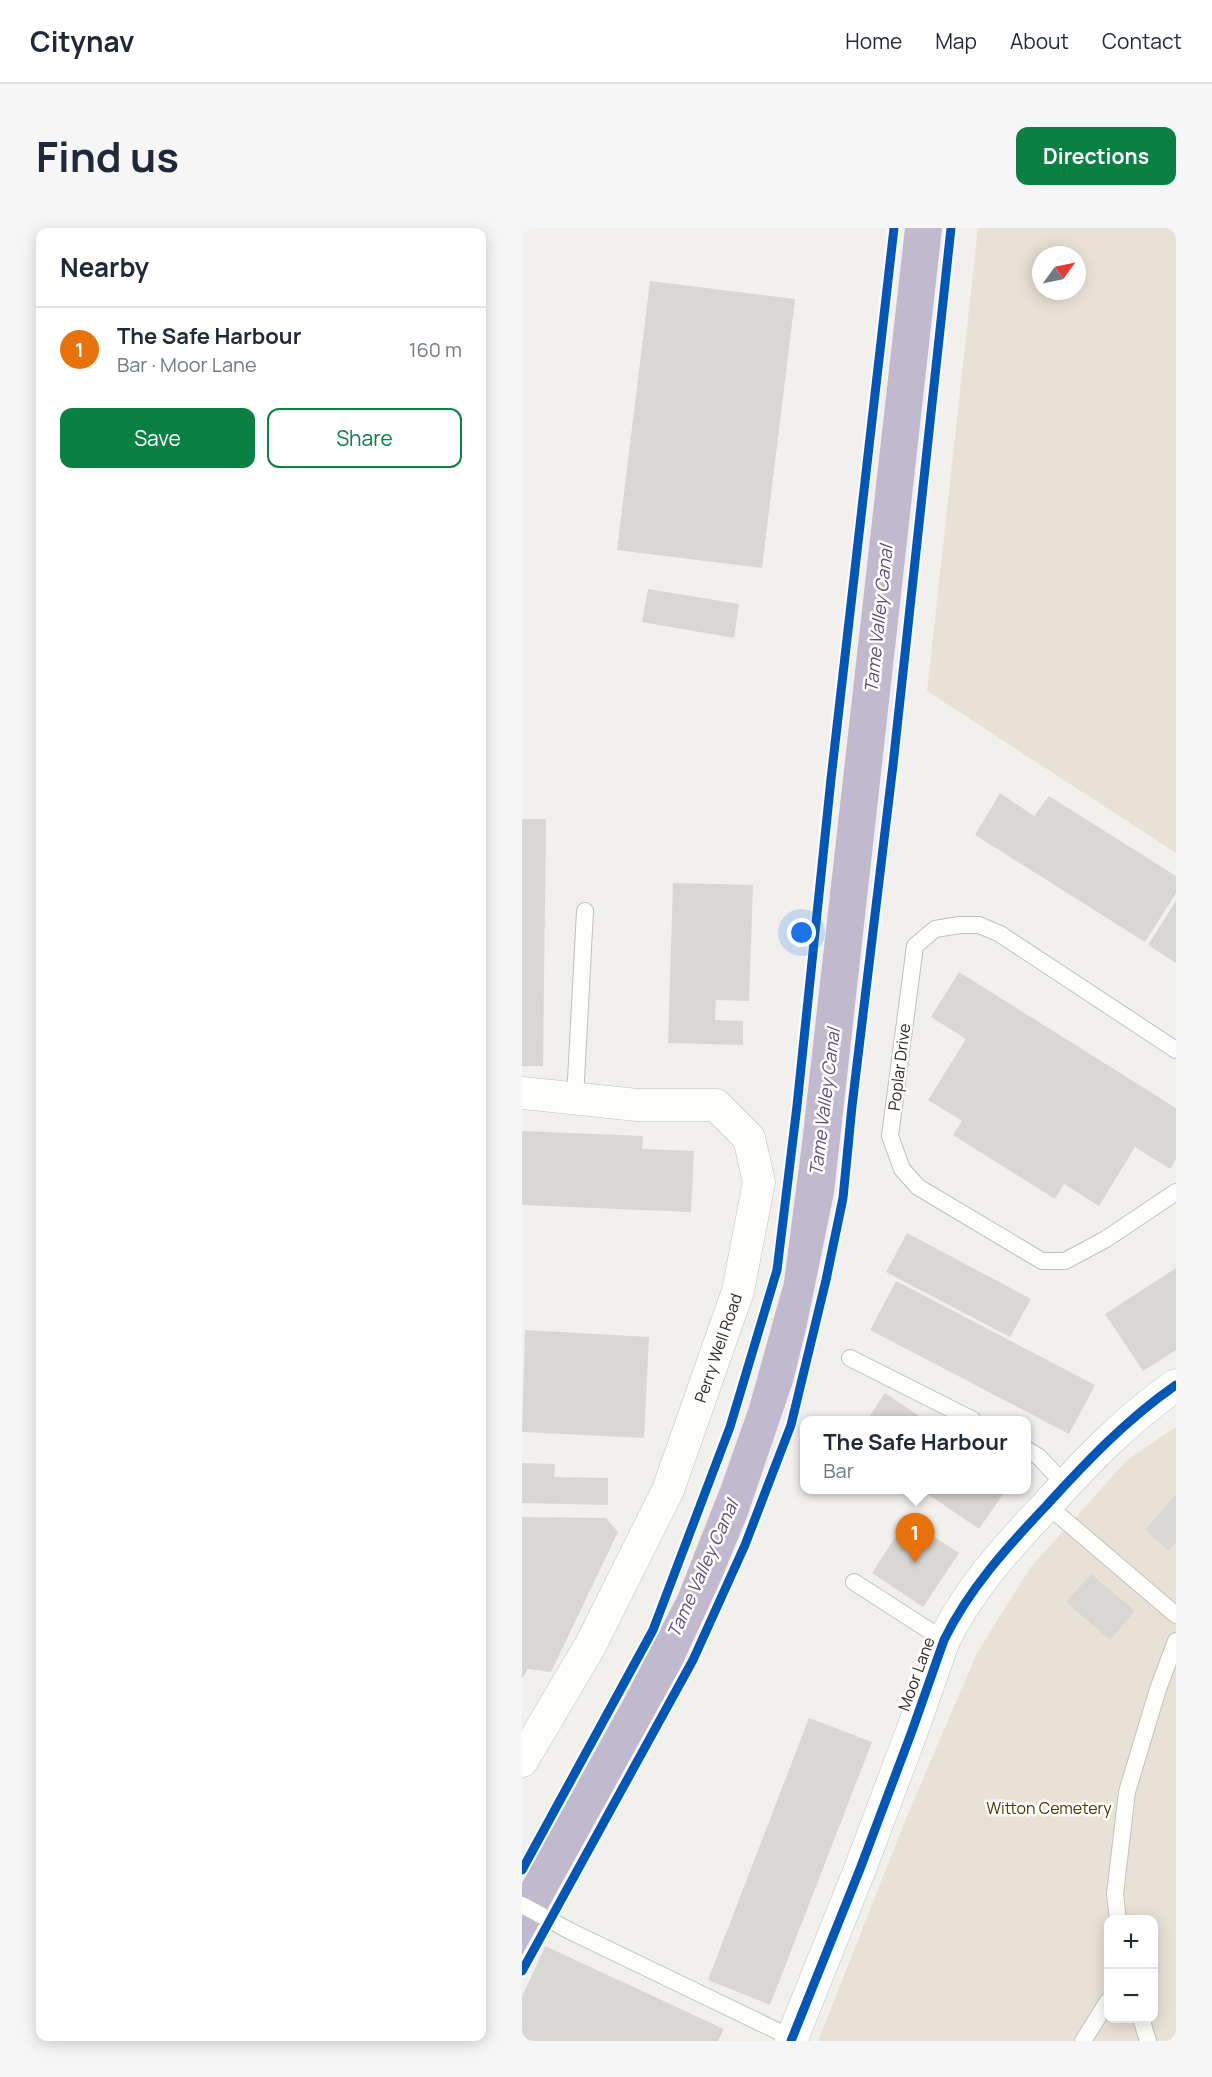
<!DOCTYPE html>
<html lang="en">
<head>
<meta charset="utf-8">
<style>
	:root { --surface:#fff; --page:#f6f6f7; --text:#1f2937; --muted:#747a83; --line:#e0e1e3; --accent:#0b8043 }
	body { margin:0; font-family:Manrope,sans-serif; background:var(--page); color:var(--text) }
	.controls { position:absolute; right:18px; bottom:18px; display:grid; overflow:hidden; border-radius:12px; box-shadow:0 3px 15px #0003 }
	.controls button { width:54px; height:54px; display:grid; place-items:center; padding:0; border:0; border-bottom:2px solid var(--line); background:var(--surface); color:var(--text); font:30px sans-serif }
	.compass { position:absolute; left:510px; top:18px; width:54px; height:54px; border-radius:50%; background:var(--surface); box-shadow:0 3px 15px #0003; rotate:57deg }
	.you { position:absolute; left:280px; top:705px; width:21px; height:21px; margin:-15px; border:4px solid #fff; border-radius:50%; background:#1a73e8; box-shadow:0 0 0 9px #1a73e833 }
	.badge { display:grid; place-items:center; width:39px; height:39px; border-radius:50%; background:var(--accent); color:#fff; font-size:20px; font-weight:700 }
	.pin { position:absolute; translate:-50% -50px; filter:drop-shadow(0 2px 3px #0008) }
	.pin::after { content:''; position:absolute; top:32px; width:21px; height:18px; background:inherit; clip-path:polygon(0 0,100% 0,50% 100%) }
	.popup { position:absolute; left:278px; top:1188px; width:231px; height:78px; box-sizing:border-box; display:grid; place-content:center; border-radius:12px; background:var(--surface); filter:drop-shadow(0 2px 4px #0005); font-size:20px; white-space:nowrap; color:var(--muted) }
	.popup b { font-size:22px; color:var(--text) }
	.popup::after { content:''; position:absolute; left:50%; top:100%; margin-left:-12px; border:12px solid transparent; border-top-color:var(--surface) }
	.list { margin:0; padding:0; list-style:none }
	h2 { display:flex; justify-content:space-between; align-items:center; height:78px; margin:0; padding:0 24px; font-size:26px }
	h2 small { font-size:20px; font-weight:400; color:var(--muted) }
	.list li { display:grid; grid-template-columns:39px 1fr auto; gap:18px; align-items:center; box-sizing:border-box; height:84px; padding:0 24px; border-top:2px solid var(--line) }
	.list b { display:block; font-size:22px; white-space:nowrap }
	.list p { margin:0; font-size:20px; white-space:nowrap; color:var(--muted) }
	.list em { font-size:20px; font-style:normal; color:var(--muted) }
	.actions { display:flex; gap:12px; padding:18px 24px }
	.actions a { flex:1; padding:14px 0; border:2px solid var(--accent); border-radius:12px; text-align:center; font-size:21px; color:var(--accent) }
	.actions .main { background:var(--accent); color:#fff }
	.map { position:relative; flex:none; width:654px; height:1813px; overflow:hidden; border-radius:12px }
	header { display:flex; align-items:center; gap:36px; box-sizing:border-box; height:84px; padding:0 30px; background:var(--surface); border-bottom:2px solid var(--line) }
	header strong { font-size:28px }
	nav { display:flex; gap:33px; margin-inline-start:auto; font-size:21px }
	.intro { display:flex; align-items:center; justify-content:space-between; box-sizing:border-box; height:144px; padding:0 36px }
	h1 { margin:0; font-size:42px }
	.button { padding:15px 27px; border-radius:12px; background:var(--accent); color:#fff; font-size:21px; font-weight:700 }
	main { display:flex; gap:36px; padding:0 36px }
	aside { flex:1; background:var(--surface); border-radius:12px; box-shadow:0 3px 15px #0003 }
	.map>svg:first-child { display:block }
	.green { fill:#eae1d6; fill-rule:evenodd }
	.water { fill:#c1b9cd }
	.building { fill:#d9d7d4 }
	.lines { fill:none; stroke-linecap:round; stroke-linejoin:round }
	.lane-casing { stroke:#c1c0bd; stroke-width:18 }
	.street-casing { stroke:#c1c0bd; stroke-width:33 }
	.lane { stroke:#fdfdfc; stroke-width:16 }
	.street { stroke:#fdfdfc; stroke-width:32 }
	.cycleway-casing { stroke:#fffefd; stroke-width:13 }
	.cycleway { stroke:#0057b8; stroke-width:9 }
	.labels { text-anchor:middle; stroke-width:5; stroke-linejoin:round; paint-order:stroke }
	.street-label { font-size:16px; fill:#2e2c2a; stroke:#fffefd }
	.park-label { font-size:16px; fill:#503402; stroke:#fffefd }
	.water-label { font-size:18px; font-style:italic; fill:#5e4e7a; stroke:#fffefd }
</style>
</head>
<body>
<header>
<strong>Citynav</strong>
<nav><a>Home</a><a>Map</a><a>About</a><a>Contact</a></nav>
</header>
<div class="intro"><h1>Find us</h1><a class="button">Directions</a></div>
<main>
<aside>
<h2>Nearby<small></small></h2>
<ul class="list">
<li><span class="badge" style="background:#e8710a">1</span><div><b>The Safe Harbour</b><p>Bar · Moor Lane</p></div><em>160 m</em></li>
</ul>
<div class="actions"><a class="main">Save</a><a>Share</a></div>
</aside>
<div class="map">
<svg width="654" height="1813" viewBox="0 0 654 1813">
	<rect width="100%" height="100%" fill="#f2f0ed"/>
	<path class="green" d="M456,0H654V625L405,463ZM519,27H555V63H519Z
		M654,1199V1813H296L385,1588L455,1425L508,1340L605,1232ZM586,1692H632V1790H586Z"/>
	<path class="water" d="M383,0H420L312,965L284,1101L271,1154L225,1289L199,1352L160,1437L0,1727V1655L103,1469L156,1367L199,1258L227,1179L262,1054L280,915Z"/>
	<path class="building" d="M128,53L273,71L240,340L95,322Z
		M126,361L217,376L212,410L120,394Z
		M478,565L512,588L527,568L654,648V665L623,714L453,607Z
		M0,591H24L21,838H0Z
		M151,655L231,657L227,773L194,772L193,792L221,793V817L146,815Z
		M654,673V735L626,717Z
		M437,744L654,880V931L648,941L613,919L577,978L542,956L533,971L431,907L440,893L406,872L444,811L409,789Z
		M0,903L121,908L120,921L172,923L169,984L0,977Z
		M385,1005L509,1071L488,1109L364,1044Z
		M654,1040V1122L621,1143L583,1086Z
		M374,1053L573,1157L547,1206L348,1102Z
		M3,1102L127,1109L122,1210L0,1204Z
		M363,1165L403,1192H345Z
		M0,1235L33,1236L32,1249L86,1250V1277L0,1275Z
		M400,1262H484L457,1301Z
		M654,1266V1314L647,1323L623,1302Z
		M0,1289L84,1290L96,1304L29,1444L6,1441L0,1450Z
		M385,1291L437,1325L401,1379L350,1345Z
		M569,1346L613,1383L588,1412L544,1374Z
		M287,1490L350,1514L248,1777L186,1752Z
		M23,1718L202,1801L196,1813H0V1769Z"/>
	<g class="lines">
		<defs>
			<path id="lane" d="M654,822L478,706L457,697H438L413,701L393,718L368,908L380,941L396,959L520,1033H543L584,1011L654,964
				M53,871L63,683
				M328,1130L451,1192
				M504,1221L517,1229L543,1257
				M525,1277L654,1387
				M332,1354L422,1412
				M0,1677L48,1703L270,1810
				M596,1692L593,1666L605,1564L636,1461L654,1413
				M619,1790L626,1813
				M561,1813L586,1773"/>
			<path id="street" d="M0,865L115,877H194L227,910L237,954L216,1063L146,1262L68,1418L0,1533
				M269,1813L338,1641L390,1503L422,1412C447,1361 485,1319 524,1278C564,1234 605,1191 654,1157"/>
		</defs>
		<use href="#lane" class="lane-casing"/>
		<use href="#street" class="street-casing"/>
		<use href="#lane" class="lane"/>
		<use href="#street" class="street"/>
		<defs>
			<path id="cycleway" d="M0,1642L131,1402L208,1199L255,1042L275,878L309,551L372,0
				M0,1743L171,1432L223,1317L269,1197L304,1052L321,970L330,878L371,537L429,0
				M269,1813L338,1641L390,1503L422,1412C447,1361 485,1319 524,1278C564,1234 605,1191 654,1157"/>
		</defs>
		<use href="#cycleway" class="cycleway-casing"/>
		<use href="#cycleway" class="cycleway"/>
	</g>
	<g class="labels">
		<g class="street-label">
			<text transform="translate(377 839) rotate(-83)" y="6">Poplar Drive</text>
			<text transform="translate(196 1120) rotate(-71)" y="6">Perry Well Road</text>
			<text transform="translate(394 1446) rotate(-70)" y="6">Moor Lane</text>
		</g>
		<g class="park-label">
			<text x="527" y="1586">Witton Cemetery</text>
		</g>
		<g class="water-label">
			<text transform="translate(357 391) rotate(-84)" y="6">Tame Valley Canal</text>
			<text transform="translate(303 874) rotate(-83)" y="6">Tame Valley Canal</text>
			<text transform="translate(181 1341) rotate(-66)" y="6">Tame Valley Canal</text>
		</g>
	</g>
</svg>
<div class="controls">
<button>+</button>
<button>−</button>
</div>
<svg class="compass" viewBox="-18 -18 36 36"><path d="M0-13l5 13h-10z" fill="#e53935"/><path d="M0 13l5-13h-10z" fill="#747a83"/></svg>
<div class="you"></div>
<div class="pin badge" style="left:393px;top:1335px;background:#e8710a">1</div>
<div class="popup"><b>The Safe Harbour</b>Bar</div>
</div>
</main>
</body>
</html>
